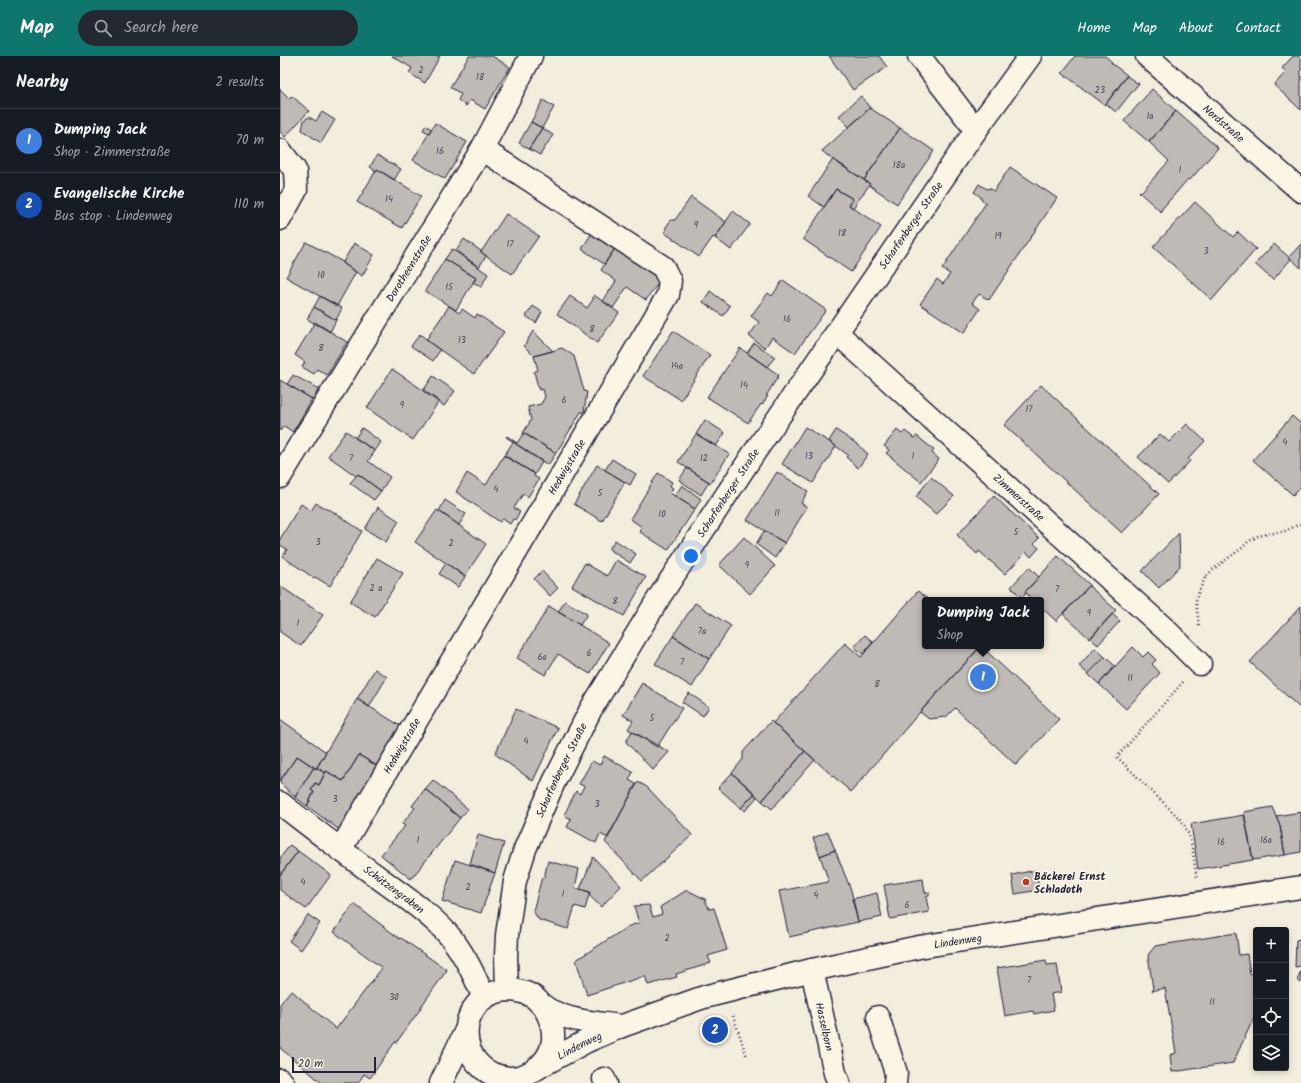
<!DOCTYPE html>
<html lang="en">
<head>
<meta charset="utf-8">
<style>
	:root { --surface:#171b24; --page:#242831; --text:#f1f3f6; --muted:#9ea1a6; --line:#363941; --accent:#0f766e }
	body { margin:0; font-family:Kalam,sans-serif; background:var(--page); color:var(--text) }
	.controls { position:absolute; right:12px; bottom:12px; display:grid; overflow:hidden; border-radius:4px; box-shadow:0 2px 6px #0003 }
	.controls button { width:36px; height:36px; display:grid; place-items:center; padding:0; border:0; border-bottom:1px solid var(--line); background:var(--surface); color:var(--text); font:20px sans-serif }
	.scale { position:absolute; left:12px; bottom:10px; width:84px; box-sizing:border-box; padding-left:4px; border:2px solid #22223b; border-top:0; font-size:11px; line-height:14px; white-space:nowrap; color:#22223b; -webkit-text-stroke:3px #fcf5e5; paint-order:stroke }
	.you { position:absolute; left:411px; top:500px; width:14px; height:14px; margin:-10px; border:3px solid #fff; border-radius:50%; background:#1a73e8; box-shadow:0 0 0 6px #1a73e833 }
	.badge { display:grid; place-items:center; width:26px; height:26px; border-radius:50%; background:var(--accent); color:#fff; font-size:13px; font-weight:700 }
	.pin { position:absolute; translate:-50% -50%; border:2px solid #fff; box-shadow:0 1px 4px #0006 }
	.popup { position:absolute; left:642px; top:541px; width:122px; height:52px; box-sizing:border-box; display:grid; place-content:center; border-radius:4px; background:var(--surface); filter:drop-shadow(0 1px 3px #0005); font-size:13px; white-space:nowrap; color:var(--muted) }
	.popup b { font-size:15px; color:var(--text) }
	.popup::after { content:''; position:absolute; left:50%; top:100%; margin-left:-8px; border:8px solid transparent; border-top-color:var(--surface) }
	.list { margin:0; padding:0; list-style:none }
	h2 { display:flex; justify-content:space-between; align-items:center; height:52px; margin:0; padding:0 16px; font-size:17px }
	h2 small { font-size:13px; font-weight:400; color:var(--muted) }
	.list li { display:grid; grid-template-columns:26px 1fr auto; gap:12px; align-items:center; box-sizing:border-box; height:64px; padding:0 16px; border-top:1px solid var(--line) }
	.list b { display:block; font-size:15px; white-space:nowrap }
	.list p { margin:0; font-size:13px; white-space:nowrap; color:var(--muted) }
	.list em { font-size:13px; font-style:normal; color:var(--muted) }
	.icon { flex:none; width:22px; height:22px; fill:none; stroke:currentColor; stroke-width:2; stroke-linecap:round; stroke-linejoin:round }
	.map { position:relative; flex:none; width:1021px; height:1027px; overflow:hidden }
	header { display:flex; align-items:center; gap:24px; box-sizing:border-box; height:56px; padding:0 20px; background:var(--accent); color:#fff }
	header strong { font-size:19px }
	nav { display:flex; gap:22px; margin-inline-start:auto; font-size:14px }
	.search { width:280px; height:36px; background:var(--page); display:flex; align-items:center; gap:10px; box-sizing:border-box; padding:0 14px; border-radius:22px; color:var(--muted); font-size:15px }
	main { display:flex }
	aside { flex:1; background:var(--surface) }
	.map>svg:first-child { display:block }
	.building { fill:#bfbab6; stroke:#22223b }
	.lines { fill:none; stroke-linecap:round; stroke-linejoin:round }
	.minor-casing { stroke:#22223b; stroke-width:25 }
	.path { stroke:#22223b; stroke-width:2.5; stroke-dasharray:1 3; stroke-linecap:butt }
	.minor { stroke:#fcf5e5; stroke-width:22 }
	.poi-dot { fill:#c8321e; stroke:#fcf5e5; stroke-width:1.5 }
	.labels { text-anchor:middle; stroke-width:3.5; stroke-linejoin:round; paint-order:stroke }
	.number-label { font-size:9px; fill:#49485a }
	.street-label { font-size:11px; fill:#22223b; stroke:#fcf5e5 }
	.poi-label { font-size:11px; font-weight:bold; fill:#22223b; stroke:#fcf5e5; text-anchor:start }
</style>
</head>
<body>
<header>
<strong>Map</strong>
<div class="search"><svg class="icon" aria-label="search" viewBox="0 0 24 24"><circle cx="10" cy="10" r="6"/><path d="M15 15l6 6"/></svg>Search here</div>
<nav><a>Home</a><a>Map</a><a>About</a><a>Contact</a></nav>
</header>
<main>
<aside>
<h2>Nearby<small>2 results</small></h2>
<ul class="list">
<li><span class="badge" style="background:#3f7fe0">1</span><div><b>Dumping Jack</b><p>Shop · Zimmerstraße</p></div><em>70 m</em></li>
<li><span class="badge" style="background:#1a4fb4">2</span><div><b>Evangelische Kirche</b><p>Bus stop · Lindenweg</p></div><em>110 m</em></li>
</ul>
</aside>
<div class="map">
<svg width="1021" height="1027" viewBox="0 0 1021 1027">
	<rect width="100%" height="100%" fill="#f3edde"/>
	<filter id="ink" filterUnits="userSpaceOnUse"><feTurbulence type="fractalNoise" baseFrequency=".025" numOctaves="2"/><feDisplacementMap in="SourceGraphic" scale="8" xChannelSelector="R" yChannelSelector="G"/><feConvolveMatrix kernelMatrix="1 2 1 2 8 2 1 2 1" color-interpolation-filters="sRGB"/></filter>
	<g filter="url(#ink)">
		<path class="building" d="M112,0H160L145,27L129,17L132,12Z
			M189,0H212L230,11L205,53L190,44L186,50L178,44L181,38L170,31Z
			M549,0H599L607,11L573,34Z
			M795,0H825L832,6L831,7L847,19L825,49L782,17Z
			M1013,0H1018L1021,3V54L994,29L1006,16L1002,12Z
			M847,20L857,27H859L836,56L826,48Z
			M0,33L9,42L12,40L29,55L5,81L0,76Z
			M872,33L896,55L869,86L844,65Z
			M581,40L590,52L569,71L559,60Z
			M263,44L274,51L262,72L251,66Z
			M590,52L620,72L584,124L553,104L542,95Z
			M896,55L938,92L910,124L908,123L881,154L882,155L881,156L859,136L860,135L861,136L889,105L869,86Z
			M42,56L55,64L41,87L22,74L24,64L29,61L36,65Z
			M251,66L262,72L249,93L239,87Z
			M155,67L187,86L165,123L133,104Z
			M146,69L151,73L149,77L143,74Z
			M262,72L273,79L260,99L249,93Z
			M620,72L654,95L617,148L589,129L590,128L584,124Z
			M97,99L121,113L114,124L97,113L96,115L90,111Z
			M553,103L590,128L573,152L569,149L573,143L556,133L544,151L528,140Z
			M730,111L777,142L709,244L699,238L692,247L700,253L684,277L640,248L657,223L663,228L670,218L662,213L706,147L701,143V141L694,136L699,128L707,133L709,132L714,135Z
			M97,113L141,140L122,172L77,146Z
			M556,133L573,143L569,149L601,171L571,216L523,183Z
			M411,141L446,166L435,182L433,181L419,201L385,177L386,171L391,164H395Z
			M915,146L953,181L958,176L976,193L932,244L873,191Z
			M453,155L470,168L451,194L435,182Z
			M226,158L259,180L232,218L201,196Z
			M313,175L336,191L324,208L302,193Z
			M184,183L201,195V196L206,200L199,211L176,195Z
			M26,186L63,206L64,208L76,216L57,250L6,221Z
			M74,187L94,199L82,220L64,208L63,206Z
			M994,188L1011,203L993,224L975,208Z
			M1021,188V212L1009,201Z
			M336,191L382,222L366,244L347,231L333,252L323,245L336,225L321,214Z
			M172,193L208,218L201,231L193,226L196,222L165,203Z
			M165,203L196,222L176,254L145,235Z
			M503,224L546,254L515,297L492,281L485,292L469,280L479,266L471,260L488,237L492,240Z
			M430,235L450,250L443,260L423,246Z
			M314,239L339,257L317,287L277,258L290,240L307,252L314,242L312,241Z
			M40,240L62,252L56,264L34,251Z
			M169,250L179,257L182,253L195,262L197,258L224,276L194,318L146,284Z
			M253,250L262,256L256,267L246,260Z
			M34,251L56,264L50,276L27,263Z
			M35,266L67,286L47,319L37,313L34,318L22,311L25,306L15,299Z
			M253,275L273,295L254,300L244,290Z
			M393,275L430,299L401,344L363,320Z
			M140,278L146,283V284L160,294L153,305L131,290Z
			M474,287L495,301L487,311L467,297Z
			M282,292L294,300L304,335L307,336L304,356H301L276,397L243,377L251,364L248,351L261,348L265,341L263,333L259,334L254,316L258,314L254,300Z
			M460,292L499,319L486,340H488L482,349L481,348L468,367L427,341Z
			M112,313L159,345L133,384L87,352Z
			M13,319L39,333L32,343L7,328Z
			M153,320L175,335L164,350L143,335Z
			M0,324L32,343L13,376L4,370L0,375Z
			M761,329L879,438L842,477L724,369Z
			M1012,360L1021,368V434L1019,432L1013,439L973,404Z
			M425,364L445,377L436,390L416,378Z
			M907,368L925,385L908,403L910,405L888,428L858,401L880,378L889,386Z
			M525,371L556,390L533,427L502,408Z
			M82,372L101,386L95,395L75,382Z
			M556,374L577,388L588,398L578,412L566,401L568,399L549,385Z
			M617,374L622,378L625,375L634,382L637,380L654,394L652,397L659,403L641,426L606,397L609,394L604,390Z
			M66,375L95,395L88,405L110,421L101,435L78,418L76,420L48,400Z
			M244,377L276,397L268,409L226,381L227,380L237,387Z
			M416,378L449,398L431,427L398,406Z
			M233,386L262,406L255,418L224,400Z
			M224,399L255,418L254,420L259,423L248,441L243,438L234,452L240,456L235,464L233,463L230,468L223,463L220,466L176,436L187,417L206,429Z
			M332,403L356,418L350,429L325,414Z
			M317,409L345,426L322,465L294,448Z
			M407,412L429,426L421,439L399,424Z
			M497,416L528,435L521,447L527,451L505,487L467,464Z
			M378,417L392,426L390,430L393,432L390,437L415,453L388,494L360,476L362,471L350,463Z
			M78,418L101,435L94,444L70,427Z
			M651,421L674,440L656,458L636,441Z
			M402,429L421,443L415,453L395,440Z
			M714,440L759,482L754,488L759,492L751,501L746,496L725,518L699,495L697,498L677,479Z
			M165,444L186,458L179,469L159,455Z
			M36,447L48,454L49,453L82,475L50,530L35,521L34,522L3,501L7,493L0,489V483L21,448L31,455Z
			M98,451L119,465L106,486L85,473Z
			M157,454L206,488L185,520L135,486Z
			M484,475L505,487L495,502L476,488Z
			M899,477L900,510L879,532L862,515Z
			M464,481L495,510L470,538L439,509Z
			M335,484L356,498L350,507L329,493Z
			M778,500L810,529L776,565L761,551V544H753L745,536Z
			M97,502L123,517L95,561L70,546Z
			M336,504L366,521L344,560L292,530L305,507L327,520Z
			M166,507L185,521L178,531L159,518Z
			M749,511L759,521L745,536L746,537L742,542L731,531Z
			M262,515L278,532L270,540L254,523Z
			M0,530L43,559L21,590L0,576Z
			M809,530L836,554L810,583L783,558Z
			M638,535L649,544H645V590H701L640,656L571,736L493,667L565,587L581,601Z
			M285,545L307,558L300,569L278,556Z
			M415,547L451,570L429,603L393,580Z
			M269,550L329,587L310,618L278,598L265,619L237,602Z
			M1021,550V653L970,606Z
			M832,558L840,565L818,589L810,582Z
			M585,579L593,586L583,598L574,591Z
			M393,580L429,603L412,631L375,608Z
			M701,590L779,663L736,709L675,652L666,661L649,663L640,656Z
			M853,591L863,601L868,596L876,604L872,608L880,617L846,653L819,628Z
			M815,592L825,601L808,618L799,610Z
			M825,601L835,610L819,628L808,618Z
			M95,613L107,621L89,651L77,643Z
			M362,627L402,652L377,691L348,673L353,665L343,659Z
			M409,637L429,651L423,660L402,646Z
			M77,643L124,672L100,712L79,699L63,725L46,715L45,717L37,711Z
			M236,653L278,672L253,725L215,698Z
			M0,663L46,696L36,713L17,700L0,725Z
			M491,665L525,695L482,745L452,717L463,703V696Z
			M352,675L389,696L373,714L346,686Z
			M525,695L535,704L492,753L482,745Z
			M79,699L100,712L61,775L27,750L34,736L31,734L35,727L39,729L46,715L63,725Z
			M17,700L34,711L15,741L0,727V725Z
			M324,700L353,716L349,724L356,728L328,782L320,778L316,787L287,771L291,763L284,759L296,735L300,738L304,730L299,728L312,705L320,709Z
			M34,711L45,717L39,729L35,727L31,734L34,736L27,750L15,741Z
			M452,717L475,737L461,752L438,732Z
			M153,724L188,753L180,762L145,733Z
			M358,726L367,731L412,779L362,825L325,786Z
			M145,733L180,762L131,823L101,799L125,770L122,768L135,752L132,750Z
			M474,738L477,741L465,755L461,752Z
			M992,751L1000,770L1005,799L973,804L964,756Z
			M1021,756V796L1005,799L1000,770L996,760Z
			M964,759L973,804L918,813L911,768Z
			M548,776L555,794L540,800L533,782Z
			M198,779L224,787L215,817L190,808Z
			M10,789L18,795L0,819V802Z
			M555,794L571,834L578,866L509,881L499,835L549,826L540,800Z
			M18,795L51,819L26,853L0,834V819Z
			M313,801L341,830L321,851L309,839L310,836L300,833Z
			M175,804L215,817L201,857L162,845Z
			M268,805L299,813L295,832L310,836L305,853L295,850L288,873L259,864L253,855L262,821L264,822Z
			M756,814L759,834L735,838L732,819Z
			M643,823L645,837L649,836V840L646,841L649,856L610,863L604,829Z
			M407,834L425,843L429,853L434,852L447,894L428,900L431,907L396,918L397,921L368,929L365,920L307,939L296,904L349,870L359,867L354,850L369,849L373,861L382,858L380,851Z
			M597,837L602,861L578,866L572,843Z
			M74,848L120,883L121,882L167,914L140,952H141L116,987L115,986L90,1022L84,1018L78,1027H42L0,992V948L11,934L56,973L102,912L54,876Z
			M28,859L40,867L21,894L9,885Z
			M956,877L959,899L967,898L970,918L976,917V957L953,1007L892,1016L890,999L896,997L885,932L872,935L873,933L868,899L875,890Z
			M1021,883V910L1015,911L1016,884Z
			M766,904L767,909L777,908L781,936L771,938L774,954L754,958L753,955L725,960L717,912Z
			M1021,914V927L1017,925Z"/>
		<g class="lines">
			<defs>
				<g id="minor">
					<path d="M639,0L696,74"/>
					<path id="s1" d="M867,0L1021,135"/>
					<path d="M0,94L15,114L16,134L0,163"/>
					<path id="s2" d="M557,277L886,574L920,608"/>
					<path id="s3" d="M0,421L202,93L251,0"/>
					<path id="s4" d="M0,747C31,771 63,796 95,819C119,837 153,859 172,883C186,901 195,921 204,942"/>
					<path id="s5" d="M60,794L388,239L390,225L383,211L202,93"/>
					<path id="s6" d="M532,914L555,1017L559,1027"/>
					<path id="s7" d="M227,934L226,900L227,879L235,825L245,793L274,726L311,653L380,540L472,400L696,74L750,0"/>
					<path d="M264,951C278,974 277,1000 253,1015C246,1019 238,1022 230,1022C173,1019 172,937 228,934C238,934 251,937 258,945C260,947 262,950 265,951C268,954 274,956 278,958C298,966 319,967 341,970"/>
					<path d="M598,961L616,1017L615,1027"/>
					<path id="s8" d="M257,1012L305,986L342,970L424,941L532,914L639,891L1021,831"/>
					<path d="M324,1023L326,1027"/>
					<path d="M0,1024L3,1027"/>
					<path d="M161,1027L186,974"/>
				</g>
			</defs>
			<use href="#minor" class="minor-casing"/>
			<path class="path" d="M919,569L916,546L917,540L925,522L932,514L962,492L968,486L978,480L1005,475L1020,468
				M903,626L837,701L901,764C913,780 913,803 917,822
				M453,960L467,1001"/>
			<use href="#minor" class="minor"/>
		</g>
	</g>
	<circle class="poi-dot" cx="746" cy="826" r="4"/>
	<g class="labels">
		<g class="number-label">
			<text x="141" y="17">2</text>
			<text x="200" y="24">18</text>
			<text x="820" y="37">23</text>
			<text x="870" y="63">1a</text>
			<text x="160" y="98">16</text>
			<text x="619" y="112">18a</text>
			<text x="900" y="117">1</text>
			<text x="109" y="146">14</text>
			<text x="416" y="172">9</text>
			<text x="562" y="180">18</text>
			<text x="718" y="183">19</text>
			<text x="230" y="191">17</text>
			<text x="926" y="198">3</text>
			<text x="41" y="222">10</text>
			<text x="169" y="234">15</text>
			<text x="507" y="266">16</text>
			<text x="312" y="276">8</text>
			<text x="182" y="287">13</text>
			<text x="41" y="295">8</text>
			<text x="397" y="313">14a</text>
			<text x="464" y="332">14</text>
			<text x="284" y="347">6</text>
			<text x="122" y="352">9</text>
			<text x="749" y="356">17</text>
			<text x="1005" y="389">4</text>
			<text x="529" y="403">13</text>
			<text x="633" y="403">1</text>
			<text x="71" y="405">7</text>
			<text x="424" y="405">12</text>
			<text x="216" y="436">4</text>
			<text x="320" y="440">5</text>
			<text x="497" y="460">11</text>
			<text x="382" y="461">10</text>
			<text x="736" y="479">5</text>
			<text x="38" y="489">3</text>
			<text x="171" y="490">2</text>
			<text x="467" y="512">9</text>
			<text x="96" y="535">2 a</text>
			<text x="777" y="536">7</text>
			<text x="335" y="548">8</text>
			<text x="809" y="560">9</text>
			<text x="18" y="570">1</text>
			<text x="422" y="578">7a</text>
			<text x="309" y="600">6</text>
			<text x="262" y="604">6a</text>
			<text x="402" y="609">7</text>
			<text x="850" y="625">11</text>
			<text x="597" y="631">8</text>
			<text x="372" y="665">5</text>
			<text x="246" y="688">4</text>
			<text x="55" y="746">3</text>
			<text x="317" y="751">3</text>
			<text x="138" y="787">1</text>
			<text x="986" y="787">16a</text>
			<text x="941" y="789">16</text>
			<text x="23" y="829">4</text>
			<text x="188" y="834">2</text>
			<text x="283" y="841">1</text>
			<text x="536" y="842">4</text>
			<text x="627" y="852">6</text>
			<text x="387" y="885">2</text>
			<text x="749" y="927">7</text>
			<text x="114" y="944">30</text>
			<text x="932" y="949">11</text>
		</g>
		<g class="street-label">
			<text dy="4" stroke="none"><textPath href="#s1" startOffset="102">Nordstraße</textPath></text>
			<text dy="4" stroke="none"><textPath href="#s7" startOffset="878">Scharfenberger Straße</textPath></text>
			<text dy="4" stroke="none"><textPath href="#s3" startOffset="245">Dorotheenstraße</textPath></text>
			<text dy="4" stroke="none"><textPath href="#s5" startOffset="445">Hedwigstraße</textPath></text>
			<text dy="4" stroke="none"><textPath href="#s7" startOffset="554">Scharfenberger Straße</textPath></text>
			<text dy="4" stroke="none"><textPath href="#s2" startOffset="245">Zimmerstraße</textPath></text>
			<text dy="4" stroke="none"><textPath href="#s5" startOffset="121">Hedwigstraße</textPath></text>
			<text dy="4" stroke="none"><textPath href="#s7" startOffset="230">Scharfenberger Straße</textPath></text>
			<text dy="4" stroke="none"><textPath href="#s4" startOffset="143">Schützengraben</textPath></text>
			<text dy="4" stroke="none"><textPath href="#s8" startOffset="442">Lindenweg</textPath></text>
			<text dy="4" stroke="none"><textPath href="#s6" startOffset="58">Hasselborn</textPath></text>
			<text dy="4" stroke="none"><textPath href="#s8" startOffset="48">Lindenweg</textPath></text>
		</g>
		<g class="poi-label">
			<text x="754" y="824">Bäckerei Ernst<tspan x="754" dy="13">Schladoth</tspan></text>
		</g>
	</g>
</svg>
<div class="controls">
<button>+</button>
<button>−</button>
<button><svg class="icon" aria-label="locate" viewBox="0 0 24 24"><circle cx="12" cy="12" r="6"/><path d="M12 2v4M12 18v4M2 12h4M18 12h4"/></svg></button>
<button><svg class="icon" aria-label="layers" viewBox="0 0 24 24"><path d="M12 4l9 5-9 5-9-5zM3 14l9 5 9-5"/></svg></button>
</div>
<div class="scale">20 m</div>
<div class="you"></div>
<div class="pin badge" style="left:703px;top:621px;background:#3f7fe0">1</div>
<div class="popup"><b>Dumping Jack</b>Shop</div>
<div class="pin badge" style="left:435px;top:974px;background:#1a4fb4">2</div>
</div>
</main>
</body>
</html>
